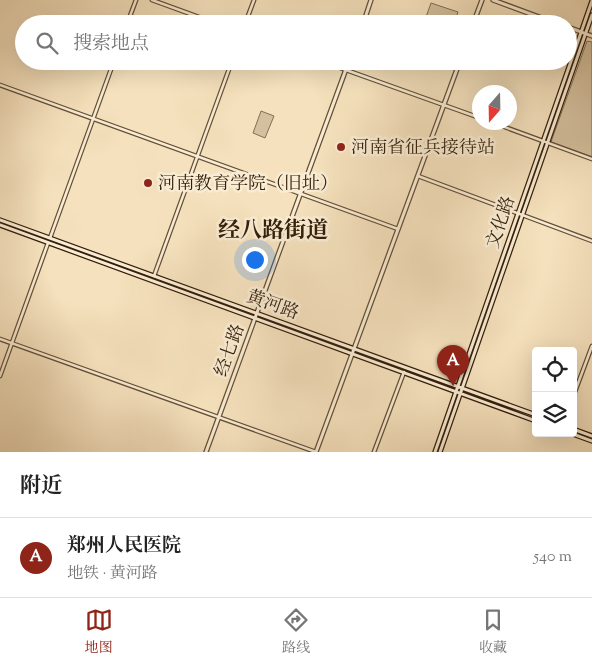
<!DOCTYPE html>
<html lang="zh">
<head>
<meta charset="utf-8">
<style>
	:root { --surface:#fff; --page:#f6f6f6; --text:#222; --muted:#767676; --line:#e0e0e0; --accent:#8f2418 }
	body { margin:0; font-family:"Sorts Mill Goudy","Noto Serif SC",serif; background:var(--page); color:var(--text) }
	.controls { position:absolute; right:15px; bottom:15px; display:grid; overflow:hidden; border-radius:5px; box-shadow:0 5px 20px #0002 }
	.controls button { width:45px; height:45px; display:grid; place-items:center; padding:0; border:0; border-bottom:1px solid var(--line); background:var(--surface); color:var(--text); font:25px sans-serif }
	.compass { position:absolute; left:472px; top:85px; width:45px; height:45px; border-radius:50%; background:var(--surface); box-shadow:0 5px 20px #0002; rotate:200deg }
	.you { position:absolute; left:254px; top:259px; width:18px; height:18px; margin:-12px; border:4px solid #fff; border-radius:50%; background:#1a73e8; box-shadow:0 0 0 8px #1a73e833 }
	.badge { display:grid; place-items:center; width:32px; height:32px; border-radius:50%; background:var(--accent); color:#fff; font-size:16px; font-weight:700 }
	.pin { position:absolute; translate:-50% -41px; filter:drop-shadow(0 1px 2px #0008) }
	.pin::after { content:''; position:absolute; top:26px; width:18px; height:15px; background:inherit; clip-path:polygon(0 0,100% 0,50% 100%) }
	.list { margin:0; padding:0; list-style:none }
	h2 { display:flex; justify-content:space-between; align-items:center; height:65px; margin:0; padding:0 20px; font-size:21px }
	h2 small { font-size:16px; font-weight:400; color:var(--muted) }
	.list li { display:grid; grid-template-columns:32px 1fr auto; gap:15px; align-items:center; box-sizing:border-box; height:80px; padding:0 20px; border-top:1px solid var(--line) }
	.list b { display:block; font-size:19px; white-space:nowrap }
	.list p { margin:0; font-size:16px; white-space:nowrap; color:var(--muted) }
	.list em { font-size:16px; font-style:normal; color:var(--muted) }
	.icon { flex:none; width:28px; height:28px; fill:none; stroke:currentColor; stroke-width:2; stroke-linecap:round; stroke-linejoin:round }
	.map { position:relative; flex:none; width:592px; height:452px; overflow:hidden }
	.search { position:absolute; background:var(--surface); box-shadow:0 5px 20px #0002; left:15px; right:15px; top:15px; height:55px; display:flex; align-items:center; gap:12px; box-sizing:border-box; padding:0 18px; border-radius:28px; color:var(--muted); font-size:19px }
	.sheet { height:145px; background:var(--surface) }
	nav { display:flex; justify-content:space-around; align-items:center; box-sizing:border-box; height:70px; border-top:1px solid var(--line); background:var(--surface); font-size:14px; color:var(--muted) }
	nav a { display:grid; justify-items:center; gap:2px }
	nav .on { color:var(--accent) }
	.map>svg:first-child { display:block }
	.green { fill:#d4c09e; stroke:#846f53 }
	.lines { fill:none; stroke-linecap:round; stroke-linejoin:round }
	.minor-casing { stroke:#654f35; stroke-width:5 }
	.tertiary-casing { stroke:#654f35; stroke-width:5.5 }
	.secondary-casing { stroke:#351e08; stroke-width:5.5 }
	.minor { stroke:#f8ecd4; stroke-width:2.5 }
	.tertiary { stroke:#f8ecd4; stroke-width:3 }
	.secondary { stroke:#f8ecd4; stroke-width:3 }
	.poi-dot { fill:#8f2418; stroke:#f8ecd4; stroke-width:2 }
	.labels { text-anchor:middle; stroke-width:5; stroke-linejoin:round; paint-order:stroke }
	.poi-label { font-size:18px; fill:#351e08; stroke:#f8ecd4; text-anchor:start }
	.street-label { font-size:18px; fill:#351e08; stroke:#f8ecd4 }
	.district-label { font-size:22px; font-weight:bold; fill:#351e08; stroke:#f8ecd4 }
</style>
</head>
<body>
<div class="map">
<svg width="592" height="452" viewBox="0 0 592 452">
	<rect width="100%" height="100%" fill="#f5e1bd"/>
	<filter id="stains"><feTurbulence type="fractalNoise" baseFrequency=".004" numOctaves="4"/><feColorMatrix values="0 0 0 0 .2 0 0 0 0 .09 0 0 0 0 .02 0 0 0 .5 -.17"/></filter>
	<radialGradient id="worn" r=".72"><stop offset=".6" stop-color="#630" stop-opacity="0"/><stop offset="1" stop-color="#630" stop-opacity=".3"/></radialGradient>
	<path class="green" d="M431,3L458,12L454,24H445L426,17Z
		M587,41L592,42V157L551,142Z
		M261,111L274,116L265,138L253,133Z"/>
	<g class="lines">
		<defs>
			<path id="minor" d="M152,0L218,24
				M127,24L136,0
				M245,24L254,0
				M321,61L480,118
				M0,85L398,229
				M491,122L592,159
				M418,176L592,241
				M50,238L114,61
				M154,276L232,61
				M0,339L316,452
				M0,376L48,243
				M573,397L592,346
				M374,452L404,372"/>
			<path id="tertiary" d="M493,0L558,24
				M363,24L371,0
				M473,24L482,0
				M568,27L592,36
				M206,452L349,61
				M316,452L460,61"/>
			<path id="secondary" d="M0,220L536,415
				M0,225L536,421
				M573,429L592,436
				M570,433L592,441
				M435,452L592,1
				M440,452L592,15"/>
		</defs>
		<use href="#minor" class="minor-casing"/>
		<use href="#tertiary" class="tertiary-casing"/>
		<use href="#secondary" class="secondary-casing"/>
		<use href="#minor" class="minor"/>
		<use href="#tertiary" class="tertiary"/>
		<use href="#secondary" class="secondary"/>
	</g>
	<g class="poi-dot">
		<circle cx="341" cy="147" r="5"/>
		<circle cx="148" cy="183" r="5"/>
	</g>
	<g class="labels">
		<g class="poi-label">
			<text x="351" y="153">河南省征兵接待站</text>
			<text x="158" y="189">河南教育学院（旧址）</text>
		</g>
		<g class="street-label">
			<text transform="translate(500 222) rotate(-71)" y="6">文化路</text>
			<text transform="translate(273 304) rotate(20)" y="6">黄河路</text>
			<text transform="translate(229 350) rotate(-70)" y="6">经七路</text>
		</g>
		<g class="district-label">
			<text x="273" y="237">经八路街道</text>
		</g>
	</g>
	<rect width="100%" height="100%" filter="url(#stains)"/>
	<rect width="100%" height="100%" fill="url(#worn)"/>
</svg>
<div class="controls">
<button><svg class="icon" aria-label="locate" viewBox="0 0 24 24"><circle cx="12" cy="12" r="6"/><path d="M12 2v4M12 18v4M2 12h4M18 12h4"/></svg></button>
<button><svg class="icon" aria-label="layers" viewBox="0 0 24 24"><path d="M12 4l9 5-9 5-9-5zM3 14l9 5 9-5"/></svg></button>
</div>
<svg class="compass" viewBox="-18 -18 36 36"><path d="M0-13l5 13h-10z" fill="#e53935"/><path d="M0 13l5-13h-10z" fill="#767676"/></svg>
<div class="you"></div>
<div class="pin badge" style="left:453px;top:386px">A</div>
<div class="search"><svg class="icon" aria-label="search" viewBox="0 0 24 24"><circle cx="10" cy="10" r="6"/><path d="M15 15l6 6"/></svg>搜索地点</div>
</div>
<section class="sheet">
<h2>附近<small></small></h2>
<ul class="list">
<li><span class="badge">A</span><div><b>郑州人民医院</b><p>地铁 · 黄河路</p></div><em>540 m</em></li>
</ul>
</section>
<nav>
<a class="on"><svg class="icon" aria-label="map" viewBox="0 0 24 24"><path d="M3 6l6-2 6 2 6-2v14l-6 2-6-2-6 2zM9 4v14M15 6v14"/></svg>地图</a>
<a><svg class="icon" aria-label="directions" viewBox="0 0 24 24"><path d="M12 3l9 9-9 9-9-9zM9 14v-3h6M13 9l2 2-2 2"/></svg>路线</a>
<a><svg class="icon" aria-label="saved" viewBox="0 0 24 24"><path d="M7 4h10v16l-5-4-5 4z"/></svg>收藏</a>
</nav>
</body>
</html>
